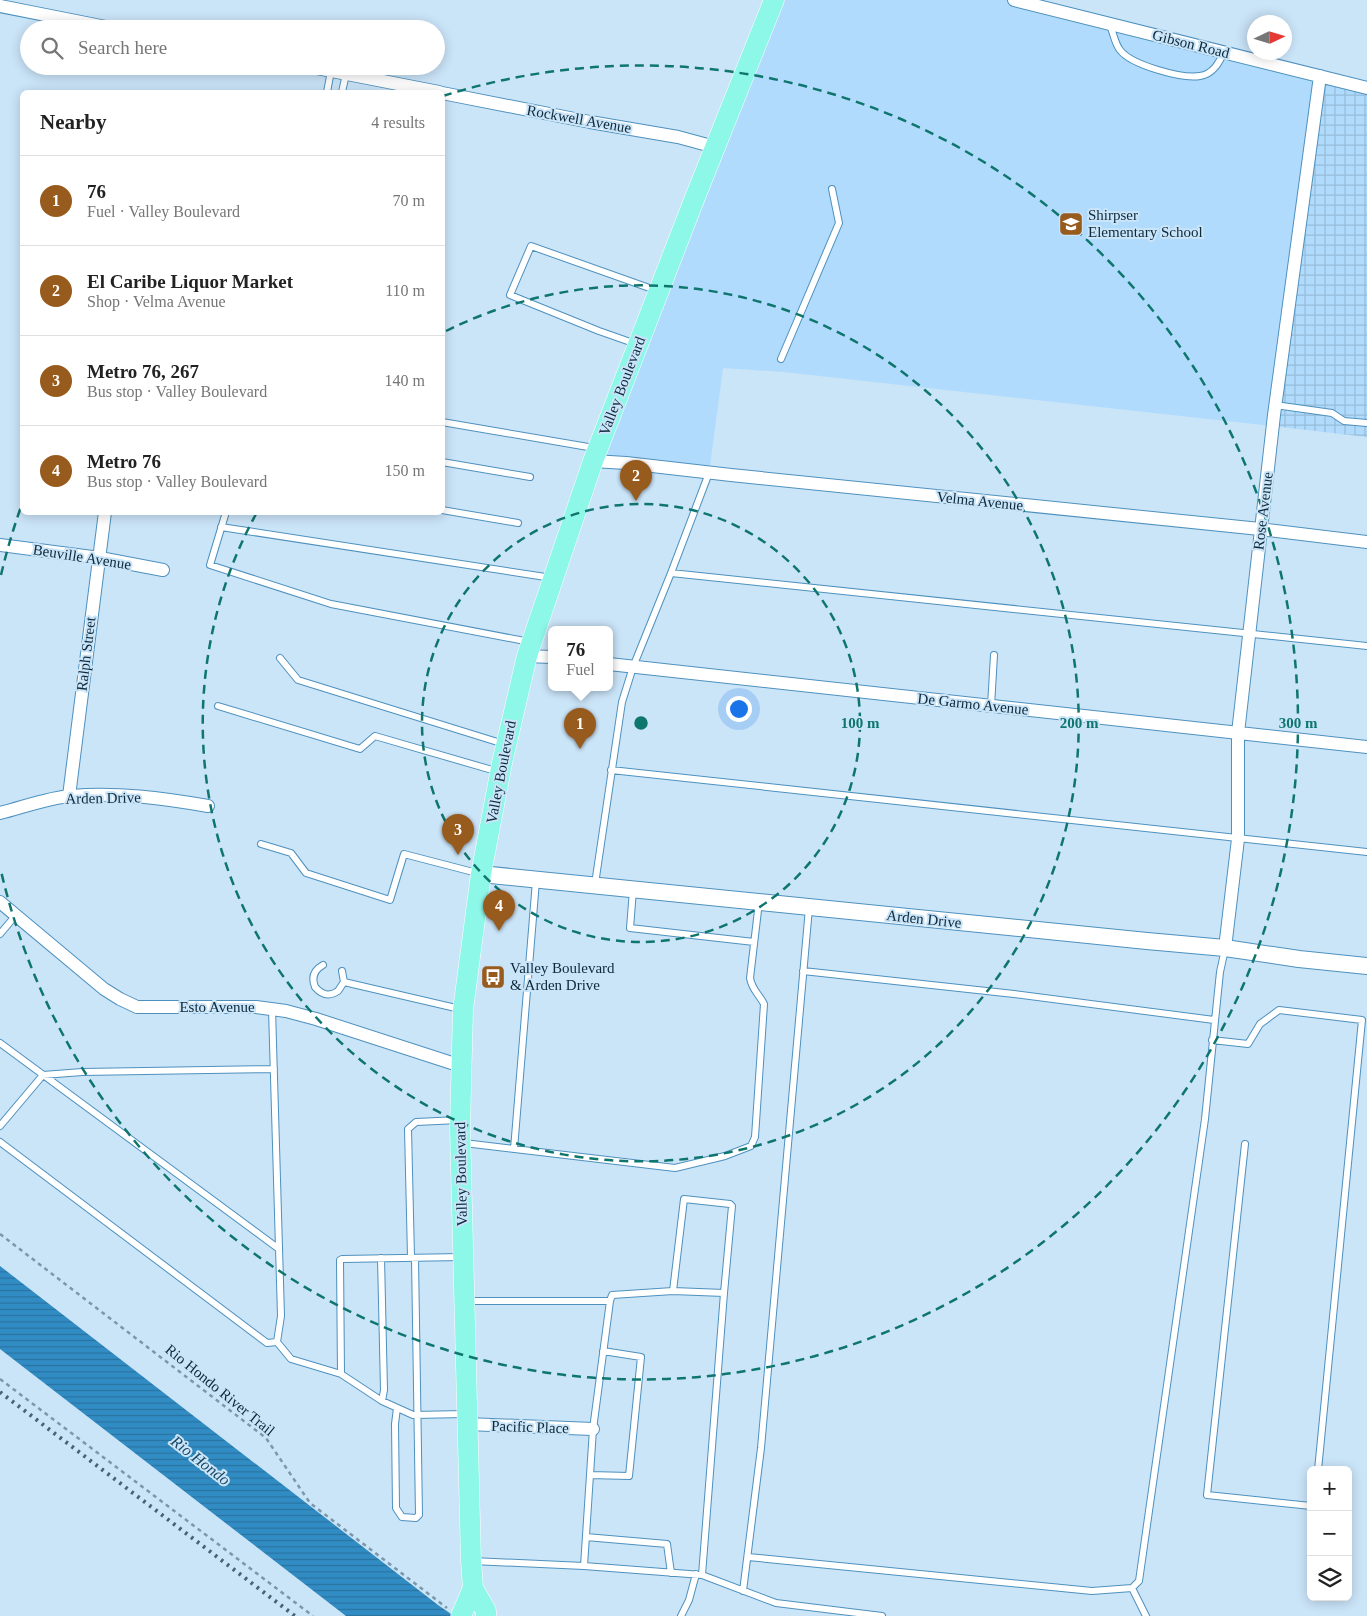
<!DOCTYPE html>
<html lang="en">
<head>
<meta charset="utf-8">
<style>
	:root { --surface:#fff; --page:#f2f2f2; --text:#222; --muted:#767676; --line:#e0e0e0; --accent:#985b1e }
	body { margin:0; font-family:Georgia,serif; background:var(--page); color:var(--text) }
	.controls { position:absolute; right:15px; bottom:15px; display:grid; overflow:hidden; border-radius:8px; box-shadow:0 2px 12px #0003 }
	.controls button { width:45px; height:45px; display:grid; place-items:center; padding:0; border:0; border-bottom:1px solid var(--line); background:var(--surface); color:var(--text); font:25px sans-serif }
	.compass { position:absolute; left:1247px; top:15px; width:45px; height:45px; border-radius:50%; background:var(--surface); box-shadow:0 2px 12px #0003; rotate:86deg }
	.you { position:absolute; left:738px; top:708px; width:18px; height:18px; margin:-12px; border:4px solid #fff; border-radius:50%; background:#1a73e8; box-shadow:0 0 0 8px #1a73e833 }
	.badge { display:grid; place-items:center; width:32px; height:32px; border-radius:50%; background:var(--accent); color:#fff; font-size:16px; font-weight:700 }
	.pin { position:absolute; translate:-50% -41px; filter:drop-shadow(0 1px 2px #0008) }
	.pin::after { content:''; position:absolute; top:26px; width:18px; height:15px; background:inherit; clip-path:polygon(0 0,100% 0,50% 100%) }
	.popup { position:absolute; left:548px; top:626px; width:65px; height:65px; box-sizing:border-box; display:grid; place-content:center; border-radius:8px; background:var(--surface); filter:drop-shadow(0 1px 4px #0005); font-size:16px; white-space:nowrap; color:var(--muted) }
	.popup b { font-size:19px; color:var(--text) }
	.popup::after { content:''; position:absolute; left:50%; top:100%; margin-left:-10px; border:10px solid transparent; border-top-color:var(--surface) }
	.list { margin:0; padding:0; list-style:none }
	h2 { display:flex; justify-content:space-between; align-items:center; height:65px; margin:0; padding:0 20px; font-size:21px }
	h2 small { font-size:16px; font-weight:400; color:var(--muted) }
	.list li { display:grid; grid-template-columns:32px 1fr auto; gap:15px; align-items:center; box-sizing:border-box; height:90px; padding:0 20px; border-top:1px solid var(--line) }
	.list b { display:block; font-size:19px; white-space:nowrap }
	.list p { margin:0; font-size:16px; white-space:nowrap; color:var(--muted) }
	.list em { font-size:16px; font-style:normal; color:var(--muted) }
	.icon { flex:none; width:28px; height:28px; fill:none; stroke:currentColor; stroke-width:2; stroke-linecap:round; stroke-linejoin:round }
	.map { position:relative; flex:none; width:1367px; height:1616px; overflow:hidden }
	.search { position:absolute; background:var(--surface); box-shadow:0 2px 12px #0003; left:20px; top:20px; width:425px; height:55px; display:flex; align-items:center; gap:12px; box-sizing:border-box; padding:0 18px; border-radius:28px; color:var(--muted); font-size:19px }
	.panel { position:absolute; background:var(--surface); box-shadow:0 2px 12px #0003; left:20px; top:90px; width:425px; height:425px; border-radius:8px }
	.map>svg:first-child { display:block }
	.built { fill:#b0dbfc }
	.industrial { fill:url(#industrial-grid) }
	.water { fill:url(#water-rules) }
	.lines { fill:none; stroke-linecap:round; stroke-linejoin:round }
	.service-casing { stroke:#4e91be; stroke-width:8 }
	.minor-casing { stroke:#4e91be; stroke-width:14 }
	.tertiary-casing { stroke:#4e91be; stroke-width:18 }
	.primary-casing { stroke:#fff; stroke-width:21 }
	.path { stroke:#7c96aa; stroke-width:2.5; stroke-dasharray:4 4; stroke-linecap:butt }
	.service { stroke:#fff; stroke-width:6 }
	.minor { stroke:#fff; stroke-width:12 }
	.tertiary { stroke:#fff; stroke-width:16 }
	.primary { stroke:#8df7e8; stroke-width:20 }
	.rail { stroke:#466275; stroke-width:4; stroke-dasharray:2.5 5; stroke-linecap:butt }
	.ring { fill:none; stroke:#0f766e; stroke-width:2.5; stroke-dasharray:9 6 }
	.labels { text-anchor:middle; stroke-width:4; stroke-linejoin:round; paint-order:stroke }
	.street-label { font-size:15px; fill:#0d293c; stroke:#cae4f8 }
	.poi-label { font-size:15px; fill:#0d293c; stroke:#cae4f8; text-anchor:start }
	.water-label { font-size:16px; font-style:italic; fill:#194866; stroke:#cae4f8 }
	.centre { fill:#0f766e; stroke:#cae4f8; stroke-width:2.5 }
	.ring-label { font-size:15px; text-anchor:middle; font-weight:bold; fill:#0f766e; stroke:#cae4f8; stroke-width:4; stroke-linejoin:round; paint-order:stroke }
</style>
</head>
<body>
<div class="map">
<svg width="1367" height="1616" viewBox="0 0 1367 1616">
	<defs>
		<pattern id="industrial-grid" width="8" height="8" patternUnits="userSpaceOnUse" patternTransform="scale(1.25)"><rect width="8" height="8" fill="#b0dbfc"/><path d="M0 4h8M4 0v8" fill="none" stroke="#96bcd9"/></pattern>
		<pattern id="water-rules" width="6" height="5" patternUnits="userSpaceOnUse" patternTransform="scale(1.25)"><rect width="6" height="5" fill="#318cc4"/><path d="M0 2.5h6" fill="none" stroke="#2872a0"/></pattern>
	</defs>
	<rect width="100%" height="100%" fill="#cae4f8"/>
	<path class="built" d="M774,0H1014L1320,76L1272,426L784,372L723,368L709,473L593,461Z"/>
	<path class="industrial" d="M1320,76L1367,88V437L1272,426Z"/>
	<path class="water" d="M0,1266L438,1605L454,1616H346L0,1349Z"/>
	<g class="lines">
		<defs>
			<path id="service" d="M1110,25C1113,32 1115,44 1120,50C1131,65 1182,79 1200,76C1213,74 1219,63 1224,52
				M327,92L331,71
				M342,92L346,74
				M636,344L599,331L510,295L531,246L655,290
				M781,359L839,223L832,189
				M1275,405L1332,413L1344,421L1367,423
				M442,422L594,448
				M442,462L530,477
				M442,510L518,523
				M226,512L210,565L331,604L530,642
				M221,527L552,578
				M671,573L1367,646
				M280,658L298,680L504,744
				M218,706L360,749L375,736L499,772
				M991,706L994,655
				M611,770L1367,852
				M261,844L291,853L306,873L390,900L404,854L477,873
				M595,884L622,702L633,667L671,573L709,473
				M633,890L630,928L754,942
				M0,934L16,915
				M323,965C314,970 311,977 315,987C322,995 329,997 338,991L344,982L342,971
				M803,971L1014,994L1214,1020
				M344,982L460,1009
				M272,1009L281,1316L277,1342L291,1359L341,1374
				M1212,1040L1248,1044L1260,1024L1279,1010L1362,1020L1318,1470
				M0,1043L279,1249
				M0,1126L43,1075L82,1072L274,1069
				M0,1142L267,1343L277,1342
				M464,1143L675,1168L725,1156L751,1146L755,1137L764,1004C759,994 752,990 750,978L759,902
				M1245,1144L1207,1495L1311,1506
				M514,1149L536,881
				M411,1257L408,1129L416,1122L459,1120
				M462,1257L342,1259L340,1260L341,1374L382,1401L413,1415L465,1414
				M381,1258L384,1390L382,1401
				M468,1301H610L593,1429L584,1566L472,1561
				M610,1301L612,1295L673,1291L684,1199L730,1204L732,1206L724,1293L673,1291
				M397,1408L395,1424L396,1508L402,1517L416,1518L419,1515L415,1258
				M590,1475L629,1476L641,1357L603,1351
				M586,1537L667,1544L671,1573
				M748,1557L1092,1591L1132,1588L1139,1581L1205,1119L1220,972L1225,949
				M584,1566L702,1575L776,1603L882,1616
				M702,1575L724,1293
				M1132,1588L1146,1616
				M743,1591L761,1448L809,908
				M681,1616L689,1600L696,1574"/>
			<path id="minor" d="M1014,0L1367,88
				M0,6L116,29
				M306,66L439,92
				M442,93L590,122L678,137L715,147
				M593,461L626,463L731,475L1260,529L1367,542
				M0,545L100,558L163,570
				M527,656L551,657
				M609,664L1367,747
				M69,796L105,512
				M0,813C21,808 50,797 71,796C117,792 162,798 208,806
				M0,902L104,989L120,999L137,1007H256L286,1011L316,1019L461,1066
				M1225,948L1238,839V733L1274,415L1320,76
				M467,1424L593,1429"/>
			<path id="tertiary" d="M481,874L1147,941L1225,948L1299,959L1367,966"/>
			<path id="primary" d="M461,1616L473,1588
				M486,1616V1611L473,1588L471,1561L460,1128L463,1010L481,874L502,763L527,656L593,461L694,200L774,0"/>
		</defs>
		<use href="#service" class="service-casing"/>
		<use href="#minor" class="minor-casing"/>
		<use href="#tertiary" class="tertiary-casing"/>
		<use href="#primary" class="primary-casing"/>
		<path class="path" d="M0,1234L266,1438L310,1503L447,1608
			M0,1379L313,1616"/>
		<use href="#service" class="service"/>
		<use href="#minor" class="minor"/>
		<use href="#tertiary" class="tertiary"/>
		<use href="#primary" class="primary"/>
		<path class="rail" d="M0,1392L295,1616"/>
	</g>
	<g class="ring">
		<circle cx="641" cy="723" r="219"/>
		<path d="M446 331A438 438 0 1 1 256 514"/>
		<path d="M1 575A657 657 0 0 1 22 504M443 96A657 657 0 1 1 1 871"/>
	</g>
	<defs>
		<symbol id="school-square" viewBox="-11 -11 22 22"><rect x="-9" y="-9" width="18" height="18" rx="4" fill="#985b1e" stroke="#cae4f8"/><path d="M0-5L7-2L0 1L-7-2ZM-4 1L0 2.5L4 1V4Q0 6-4 4Z" fill="#fff"/></symbol>
		<symbol id="bus-square" viewBox="-11 -11 22 22"><rect x="-9" y="-9" width="18" height="18" rx="4" fill="#985b1e" stroke="#cae4f8"/><path d="M-5-6H5V4H4V6H2V4H-2V6H-4V4H-5ZM-3.5-4V0h7V-4ZM-3.5 1.2v1.5H-2V1.2ZM2 1.2v1.5H3.5V1.2Z" fill="#fff"/></symbol>
	</defs>
	<g fill-rule="evenodd">
		<use href="#school-square" x="1057" y="210" width="28" height="28"/>
		<use href="#bus-square" x="479" y="963" width="28" height="28"/>
	</g>
	<g class="labels">
		<g class="street-label">
			<text transform="translate(1191 44) rotate(14)" y="5">Gibson Road</text>
			<text transform="translate(579 119) rotate(10)" y="5">Rockwell Avenue</text>
			<text transform="translate(622 386) rotate(-69)" y="5">Valley Boulevard</text>
			<text transform="translate(980 501) rotate(6)" y="5">Velma Avenue</text>
			<text transform="translate(1263 511) rotate(-83)" y="5">Rose Avenue</text>
			<text transform="translate(82 557) rotate(9)" y="5">Beuville Avenue</text>
			<text transform="translate(86 654) rotate(-83)" y="5">Ralph Street</text>
			<text transform="translate(973 704) rotate(6)" y="5">De Garmo Avenue</text>
			<text transform="translate(501 772) rotate(-79)" y="5">Valley Boulevard</text>
			<text transform="translate(103 798) rotate(-1)" y="5">Arden Drive</text>
			<text transform="translate(924 919) rotate(6)" y="5">Arden Drive</text>
			<text x="217" y="1012">Esto Avenue</text>
			<text transform="translate(461 1174) rotate(-91)" y="5">Valley Boulevard</text>
			<text transform="translate(220 1390) rotate(39)" y="5">Rio Hondo River Trail</text>
			<text transform="translate(530 1427) rotate(2)" y="5">Pacific Place</text>
		</g>
		<g class="poi-label">
			<text x="1088" y="220">Shirpser<tspan x="1088" dy="17">Elementary School</tspan></text>
			<text x="510" y="973">Valley Boulevard<tspan x="510" dy="17">&amp; Arden Drive</tspan></text>
		</g>
		<g class="water-label">
			<text transform="translate(201 1460) rotate(38)" y="6">Rio Hondo</text>
		</g>
	</g>
	<circle cx="641" cy="723" r="8" class="centre"/>
	<g class="ring-label">
		<text x="860" y="728">100 m</text>
		<text x="1079" y="728">200 m</text>
		<text x="1298" y="728">300 m</text>
	</g>
</svg>
<div class="controls">
<button>+</button>
<button>−</button>
<button><svg class="icon" aria-label="layers" viewBox="0 0 24 24"><path d="M12 4l9 5-9 5-9-5zM3 14l9 5 9-5"/></svg></button>
</div>
<svg class="compass" viewBox="-18 -18 36 36"><path d="M0-13l5 13h-10z" fill="#e53935"/><path d="M0 13l5-13h-10z" fill="#767676"/></svg>
<div class="you"></div>
<div class="pin badge" style="left:580px;top:749px">1</div>
<div class="popup"><b>76</b>Fuel</div>
<div class="pin badge" style="left:636px;top:501px">2</div>
<div class="pin badge" style="left:458px;top:855px">3</div>
<div class="pin badge" style="left:499px;top:931px">4</div>
<div class="search"><svg class="icon" aria-label="search" viewBox="0 0 24 24"><circle cx="10" cy="10" r="6"/><path d="M15 15l6 6"/></svg>Search here</div>
<section class="panel">
<h2>Nearby<small>4 results</small></h2>
<ul class="list">
<li><span class="badge">1</span><div><b>76</b><p>Fuel · Valley Boulevard</p></div><em>70 m</em></li>
<li><span class="badge">2</span><div><b>El Caribe Liquor Market</b><p>Shop · Velma Avenue</p></div><em>110 m</em></li>
<li><span class="badge">3</span><div><b>Metro 76, 267</b><p>Bus stop · Valley Boulevard</p></div><em>140 m</em></li>
<li><span class="badge">4</span><div><b>Metro 76</b><p>Bus stop · Valley Boulevard</p></div><em>150 m</em></li>
</ul>
</section>
</div>
</body>
</html>
